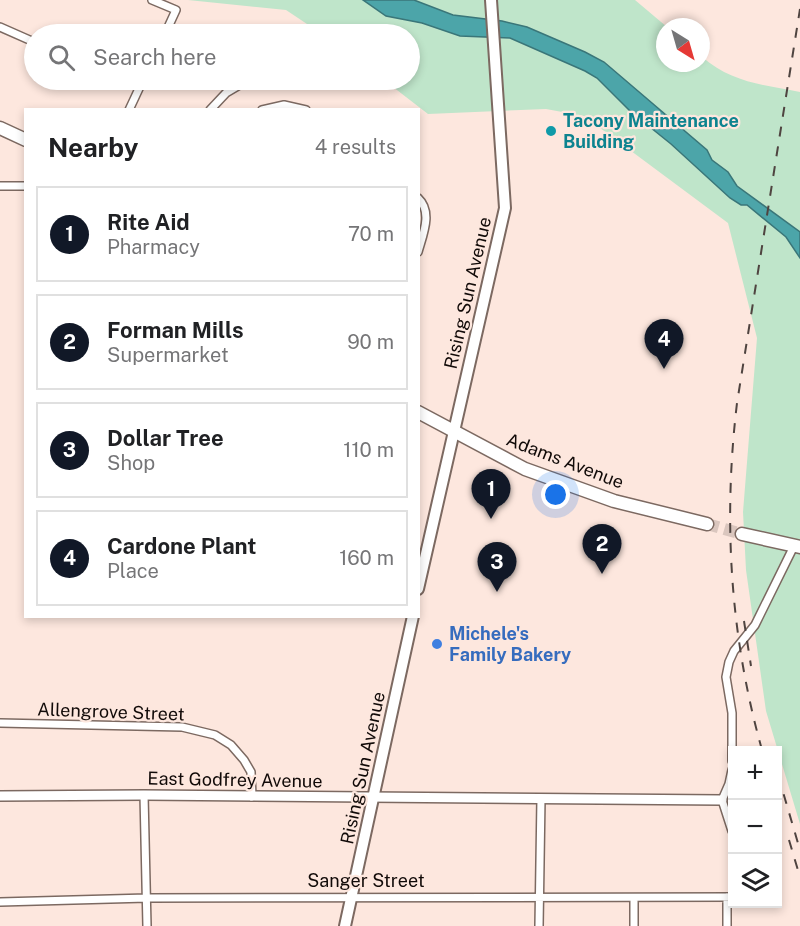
<!DOCTYPE html>
<html lang="en">
<head>
<meta charset="utf-8">
<style>
	:root { --surface:#fff; --page:#f6f6f6; --text:#202124; --muted:#757577; --line:#e0e0e0; --accent:#111827 }
	body { margin:0; font-family:"Public Sans",sans-serif; background:var(--page); color:var(--text) }
	.controls { position:absolute; right:18px; bottom:18px; display:grid; overflow:hidden; border-radius:0px; box-shadow:0 3px 9px #0003 }
	.controls button { width:54px; height:54px; display:grid; place-items:center; padding:0; border:0; border-bottom:2px solid var(--line); background:var(--surface); color:var(--text); font:30px sans-serif }
	.compass { position:absolute; left:656px; top:18px; width:54px; height:54px; border-radius:50%; background:var(--surface); box-shadow:0 3px 9px #0003; rotate:143deg }
	.you { position:absolute; left:556px; top:495px; width:21px; height:21px; margin:-15px; border:4px solid #fff; border-radius:50%; background:#1a73e8; box-shadow:0 0 0 9px #1a73e833 }
	.badge { display:grid; place-items:center; width:39px; height:39px; border-radius:50%; background:var(--accent); color:#fff; font-size:20px; font-weight:700 }
	.pin { position:absolute; translate:-50% -50px; filter:drop-shadow(0 2px 3px #0008) }
	.pin::after { content:''; position:absolute; top:32px; width:21px; height:18px; background:inherit; clip-path:polygon(0 0,100% 0,50% 100%) }
	.list { margin:0; padding:0; list-style:none }
	h2 { display:flex; justify-content:space-between; align-items:center; height:78px; margin:0; padding:0 24px; font-size:26px }
	h2 small { font-size:20px; font-weight:400; color:var(--muted) }
	.list li { display:grid; grid-template-columns:39px 1fr auto; gap:18px; align-items:center; box-sizing:border-box; height:96px; margin:0 12px 12px; padding:0 12px; border:2px solid var(--line); border-radius:0px }
	.list b { display:block; font-size:22px; white-space:nowrap }
	.list p { margin:0; font-size:20px; white-space:nowrap; color:var(--muted) }
	.list em { font-size:20px; font-style:normal; color:var(--muted) }
	.icon { flex:none; width:33px; height:33px; fill:none; stroke:currentColor; stroke-width:2; stroke-linecap:round; stroke-linejoin:round }
	.map { position:relative; flex:none; width:800px; height:926px; overflow:hidden }
	.search { position:absolute; background:var(--surface); box-shadow:0 3px 9px #0003; left:24px; top:24px; width:396px; height:66px; display:flex; align-items:center; gap:15px; box-sizing:border-box; padding:0 21px; border-radius:33px; color:var(--muted); font-size:22px }
	.panel { position:absolute; background:var(--surface); box-shadow:0 3px 9px #0003; left:24px; top:108px; width:396px; height:510px; border-radius:0px }
	.map>svg:first-child { display:block }
	.green { fill:#bfe5ca }
	.water { fill:#4ca5a9; stroke:#3a7679; stroke-width:1.5 }
	.lines { fill:none; stroke-linecap:round; stroke-linejoin:round }
	.trunk-tunnel { stroke:#dac6be; stroke-width:12; stroke-dasharray:12 6; stroke-linecap:butt }
	.minor-casing { stroke:#7c6961; stroke-width:10 }
	.tertiary-casing { stroke:#7c6961; stroke-width:12 }
	.secondary-casing { stroke:#7c6961; stroke-width:14 }
	.trunk-casing { stroke:#7c6961; stroke-width:15 }
	.minor { stroke:#fff; stroke-width:7 }
	.tertiary { stroke:#fff; stroke-width:9 }
	.secondary { stroke:#fff; stroke-width:10 }
	.trunk { stroke:#fff; stroke-width:12 }
	.rail { stroke:#4f4440; stroke-width:2; stroke-dasharray:10 10; stroke-linecap:butt }
	.culture-dot { fill:#0f9aa8; stroke:#fde7de; stroke-width:2 }
	.shop-dot { fill:#3f7fe0; stroke:#fde7de; stroke-width:2 }
	.labels { text-anchor:middle; stroke-width:4.5; stroke-linejoin:round; paint-order:stroke }
	.culture-label { font-size:18px; font-weight:bold; fill:#0d838f; stroke:#fde7de; text-anchor:start }
	.street-label { font-size:18px; fill:#110a08; stroke:#fde7de }
	.shop-label { font-size:18px; font-weight:bold; fill:#366cbe; stroke:#fde7de; text-anchor:start }
</style>
</head>
<body>
<div class="map">
<svg width="800" height="926" viewBox="0 0 800 926">
	<rect width="100%" height="100%" fill="#fde7de"/>
	<path class="green" d="M188,0H635L667,27H665V63H701V56C732,83 761,84 800,92V824L766,711L746,570L743,512L757,338L728,223L584,116L546,109L428,114L384,80H410V34H322L286,10Z"/>
	<path class="water" d="M363,0H414L453,15L502,21L527,27L585,52L604,62L707,150L712,160L728,172L737,186L800,232V258L786,237L747,205H741L730,198L671,144L630,111L597,78L585,71L510,38L460,36L422,23L386,16Z"/>
	<g class="lines">
		<path class="trunk-tunnel" d="M707,524L742,534"/>
		<defs>
			<path id="minor" d="M152,0L176,10L165,34
				M0,27L34,42
				M122,80L139,87
				M129,110L143,80
				M210,110L226,93L248,80
				M262,110L284,105L306,110
				M0,186H26
				M418,198C433,212 423,234 418,252
				M0,723L182,727L215,735L231,745L244,760L251,772L252,797
				M732,761V713L726,677L729,662L734,651L755,625L794,546
				M732,770L729,784L722,800L732,831
				M144,795L147,926
				M0,902L147,898L732,897
				M539,926L541,798
				M634,926V898
				M727,926V897"/>
			<path id="tertiary" d="M0,796L144,795L722,800"/>
			<path id="secondary" d="M418,589L505,208L491,0
				M345,926L413,616"/>
			<path id="trunk" d="M0,128L26,140
				M418,412L525,469L614,501L707,524
				M742,534L800,547"/>
		</defs>
		<use href="#minor" class="minor-casing"/>
		<use href="#tertiary" class="tertiary-casing"/>
		<use href="#secondary" class="secondary-casing"/>
		<use href="#trunk" class="trunk-casing"/>
		<use href="#minor" class="minor"/>
		<use href="#tertiary" class="tertiary"/>
		<use href="#secondary" class="secondary"/>
		<use href="#trunk" class="trunk"/>
		<path class="rail" d="M744,621L751,666
			M762,750C730,636 723,520 737,403L800,9
			M778,775L800,850
			M789,840L800,877"/>
	</g>
	<circle class="culture-dot" cx="551" cy="131" r="6"/>
	<circle class="shop-dot" cx="437" cy="644" r="6"/>
	<g class="labels">
		<g class="culture-label">
			<text x="563" y="127">Tacony Maintenance<tspan x="563" dy="21">Building</tspan></text>
		</g>
		<g class="street-label">
			<text transform="translate(468 293) rotate(-77)" y="6">Rising Sun Avenue</text>
			<text transform="translate(565 461) rotate(21)" y="6">Adams Avenue</text>
			<text transform="translate(111 712) rotate(2)" y="6">Allengrove Street</text>
			<text transform="translate(363 768) rotate(-78)" y="6">Rising Sun Avenue</text>
			<text transform="translate(235 780) rotate(1)" y="6">East Godfrey Avenue</text>
			<text x="366" y="887">Sanger Street</text>
		</g>
		<g class="shop-label">
			<text x="449" y="640">Michele's<tspan x="449" dy="21">Family Bakery</tspan></text>
		</g>
	</g>
</svg>
<div class="controls">
<button>+</button>
<button>−</button>
<button><svg class="icon" aria-label="layers" viewBox="0 0 24 24"><path d="M12 4l9 5-9 5-9-5zM3 14l9 5 9-5"/></svg></button>
</div>
<svg class="compass" viewBox="-18 -18 36 36"><path d="M0-13l5 13h-10z" fill="#e53935"/><path d="M0 13l5-13h-10z" fill="#757577"/></svg>
<div class="you"></div>
<div class="pin badge" style="left:491px;top:519px">1</div>
<div class="pin badge" style="left:602px;top:574px">2</div>
<div class="pin badge" style="left:497px;top:592px">3</div>
<div class="pin badge" style="left:664px;top:369px">4</div>
<div class="search"><svg class="icon" aria-label="search" viewBox="0 0 24 24"><circle cx="10" cy="10" r="6"/><path d="M15 15l6 6"/></svg>Search here</div>
<section class="panel">
<h2>Nearby<small>4 results</small></h2>
<ul class="list">
<li><span class="badge">1</span><div><b>Rite Aid</b><p>Pharmacy</p></div><em>70 m</em></li>
<li><span class="badge">2</span><div><b>Forman Mills</b><p>Supermarket</p></div><em>90 m</em></li>
<li><span class="badge">3</span><div><b>Dollar Tree</b><p>Shop</p></div><em>110 m</em></li>
<li><span class="badge">4</span><div><b>Cardone Plant</b><p>Place</p></div><em>160 m</em></li>
</ul>
</section>
</div>
</body>
</html>
